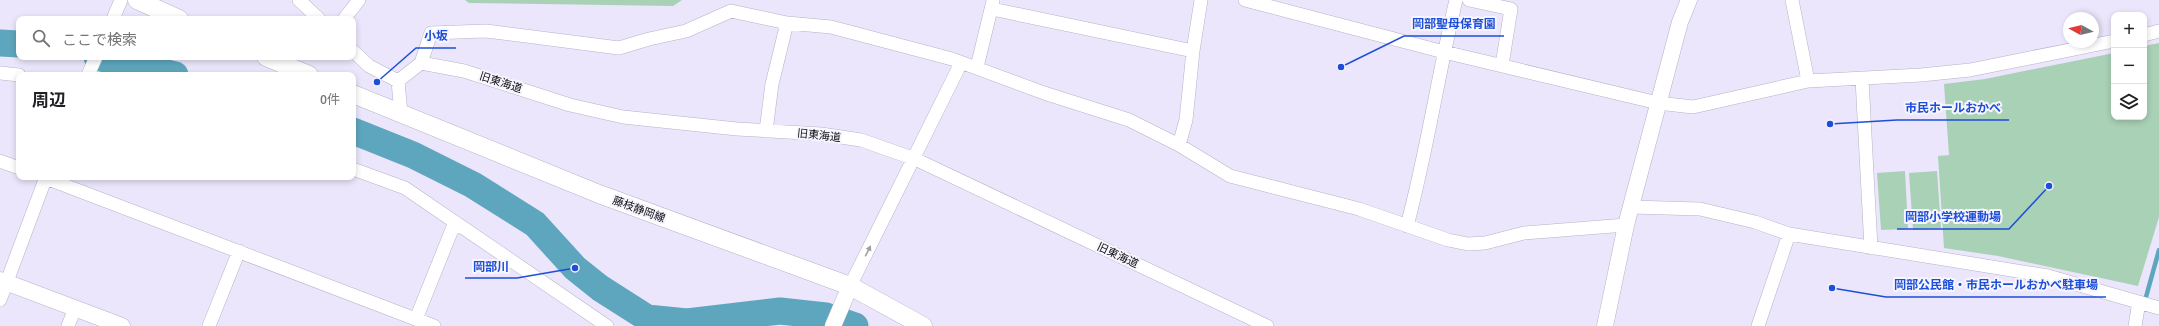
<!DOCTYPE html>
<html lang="ja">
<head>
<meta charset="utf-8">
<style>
	:root { --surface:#fff; --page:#f6f6f6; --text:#202124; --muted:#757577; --line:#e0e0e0 }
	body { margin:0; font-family:Signika,"Noto Sans JP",sans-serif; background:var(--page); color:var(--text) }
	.controls { position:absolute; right:12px; top:12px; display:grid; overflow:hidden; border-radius:8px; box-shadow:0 2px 6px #0003 }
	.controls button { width:36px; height:36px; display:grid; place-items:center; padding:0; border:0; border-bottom:1px solid var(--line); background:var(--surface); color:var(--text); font:20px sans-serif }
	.compass { position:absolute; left:2063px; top:12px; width:36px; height:36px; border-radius:50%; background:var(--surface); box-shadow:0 2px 6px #0003; rotate:278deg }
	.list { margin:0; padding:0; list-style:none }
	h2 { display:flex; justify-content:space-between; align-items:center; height:52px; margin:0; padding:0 16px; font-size:17px }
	h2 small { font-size:13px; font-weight:400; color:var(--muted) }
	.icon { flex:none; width:22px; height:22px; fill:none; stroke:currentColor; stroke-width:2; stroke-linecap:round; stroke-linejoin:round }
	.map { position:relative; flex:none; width:2159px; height:326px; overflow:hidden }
	.search { position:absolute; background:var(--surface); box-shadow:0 2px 6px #0003; left:16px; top:16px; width:340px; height:44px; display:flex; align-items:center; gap:10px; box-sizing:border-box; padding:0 14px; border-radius:8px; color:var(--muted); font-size:15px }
	.panel { position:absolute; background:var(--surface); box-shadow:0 2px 6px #0003; left:16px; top:72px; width:340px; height:108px; border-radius:8px }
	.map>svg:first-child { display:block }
	.green { fill:#a9d1b6 }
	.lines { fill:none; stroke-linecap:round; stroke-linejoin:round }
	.stream { stroke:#5ea6bd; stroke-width:4.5 }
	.river { stroke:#5ea6bd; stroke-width:27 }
	.minor-casing { stroke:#b7b2c6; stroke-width:14 }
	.tertiary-casing { stroke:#b7b2c6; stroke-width:17 }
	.secondary-casing { stroke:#b7b2c6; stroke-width:19 }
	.minor { stroke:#fff; stroke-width:13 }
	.tertiary { stroke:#fff; stroke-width:16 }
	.secondary { stroke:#fff; stroke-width:18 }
	.oneway { fill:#9f9fa1 }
	.labels { text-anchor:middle; stroke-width:4; stroke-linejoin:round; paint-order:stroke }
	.street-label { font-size:11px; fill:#100e14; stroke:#f7f5fe }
	.leader { fill:none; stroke:#1d4ed8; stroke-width:1.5 }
	.callout-dot { fill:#1d4ed8; stroke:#f7f5fe; stroke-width:1.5 }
	.callout-label { font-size:12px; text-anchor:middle; font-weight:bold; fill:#1d4ed8; stroke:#f7f5fe; stroke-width:4; stroke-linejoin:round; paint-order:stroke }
</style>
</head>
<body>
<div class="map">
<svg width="2159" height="326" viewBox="0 0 2159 326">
	<rect width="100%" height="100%" fill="#ebe6fb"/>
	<path class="green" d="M465,0H682L673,6L469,3Z
		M2159,43V217L2138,286L1998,256L1944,248L1938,156L1949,155L1944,84L1985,79L2114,53V117H2144V46Z
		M1905,171L1908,229L1881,230L1877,173Z
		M1937,171L1941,228L1913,230L1909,173Z"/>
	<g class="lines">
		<path class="stream" d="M2146,297L2159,250"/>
		<path class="river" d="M0,43L19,44
			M97,57L175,75
			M353,131L413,155L473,185L535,224L575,268L600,288L647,318L687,322L780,311L826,316L855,326"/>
		<defs>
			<path id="minor" d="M299,0L319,19
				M1245,0L1444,52L1658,103L1693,107L1808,81L1921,75L1970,70L2114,41
				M1469,0L1511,9L1502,65
				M1792,0L1808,81
				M992,9L1193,51
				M113,19L121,0
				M344,19L359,0
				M2144,35L2159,31
				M353,51L369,66L398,81L421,63L464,71L570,105L623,117L737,129L821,134L861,140L915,159L1267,326
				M421,63L431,33L486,31L619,48L649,39L686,31L731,11L787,23L831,27L952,59L1044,93L1129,120L1179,145L1230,176L1359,209L1448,240L1468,244L1485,243L1524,233L1626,225
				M977,67L993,1
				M0,73L19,75
				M88,75L96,57
				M1862,79L1871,248
				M398,81L401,114
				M766,131L772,84L787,23
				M1179,145L1186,120L1193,51L1201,0
				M0,161L19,168
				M353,169L405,188L607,326
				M43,177L434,326
				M1631,207L1700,209L1755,222L1789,234L2048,276L2159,308
				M1407,226C1427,151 1438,75 1456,0
				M850,286L961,63
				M0,300L46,177
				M416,319L455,222
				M68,326L75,308
				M209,326L239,251
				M1758,326L1789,234
				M2135,326L2139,302"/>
			<path id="tertiary" d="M0,280L122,326
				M833,326L850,286
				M1605,326L1626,225L1680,22L1689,0"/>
			<path id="secondary" d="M137,0L179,19
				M266,57L309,75
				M353,94L599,194L850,286L923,326"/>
		</defs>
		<use href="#minor" class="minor-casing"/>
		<use href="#tertiary" class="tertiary-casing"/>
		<use href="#secondary" class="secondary-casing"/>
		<use href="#minor" class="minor"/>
		<use href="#tertiary" class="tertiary"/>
		<use href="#secondary" class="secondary"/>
	</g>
	<defs><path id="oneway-solid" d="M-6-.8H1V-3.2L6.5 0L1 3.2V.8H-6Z"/></defs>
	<use class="oneway" href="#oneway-solid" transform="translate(868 251) rotate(-63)"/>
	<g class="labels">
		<g class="street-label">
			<text transform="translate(501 82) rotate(18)" y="4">旧東海道</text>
			<text transform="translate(819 135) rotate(6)" y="4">旧東海道</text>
			<text transform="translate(639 209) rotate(20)" y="4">藤枝静岡線</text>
			<text transform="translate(1118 255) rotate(25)" y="4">旧東海道</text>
		</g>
	</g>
	<path class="leader" d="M1341 67L1404 36H1504M377 82L416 48H456M1830 124L1897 120H2009M2049 186L2009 229H1897M575 268L517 278H465M1832 288L1886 297H2106"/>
	<g class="callout-dot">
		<circle cx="1341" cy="67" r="4"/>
		<circle cx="377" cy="82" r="4"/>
		<circle cx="1830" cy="124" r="4"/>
		<circle cx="2049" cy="186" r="4"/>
		<circle cx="575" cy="268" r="4"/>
		<circle cx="1832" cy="288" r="4"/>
	</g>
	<g class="callout-label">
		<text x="1454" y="28">岡部聖母保育園</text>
		<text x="436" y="40">小坂</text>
		<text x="1953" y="112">市民ホールおかべ</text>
		<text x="1953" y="221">岡部小学校運動場</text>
		<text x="491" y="271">岡部川</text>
		<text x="1996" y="289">岡部公民館・市民ホールおかべ駐車場</text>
	</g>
</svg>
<div class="controls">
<button>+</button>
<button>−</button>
<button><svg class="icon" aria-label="layers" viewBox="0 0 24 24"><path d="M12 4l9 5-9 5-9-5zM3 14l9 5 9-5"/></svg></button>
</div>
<svg class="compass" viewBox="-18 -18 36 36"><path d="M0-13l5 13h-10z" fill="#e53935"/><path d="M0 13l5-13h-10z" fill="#757577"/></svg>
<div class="search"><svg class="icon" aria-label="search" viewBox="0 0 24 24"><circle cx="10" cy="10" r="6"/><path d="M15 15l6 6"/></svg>ここで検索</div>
<section class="panel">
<h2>周辺<small>0件</small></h2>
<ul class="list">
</ul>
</section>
</div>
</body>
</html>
